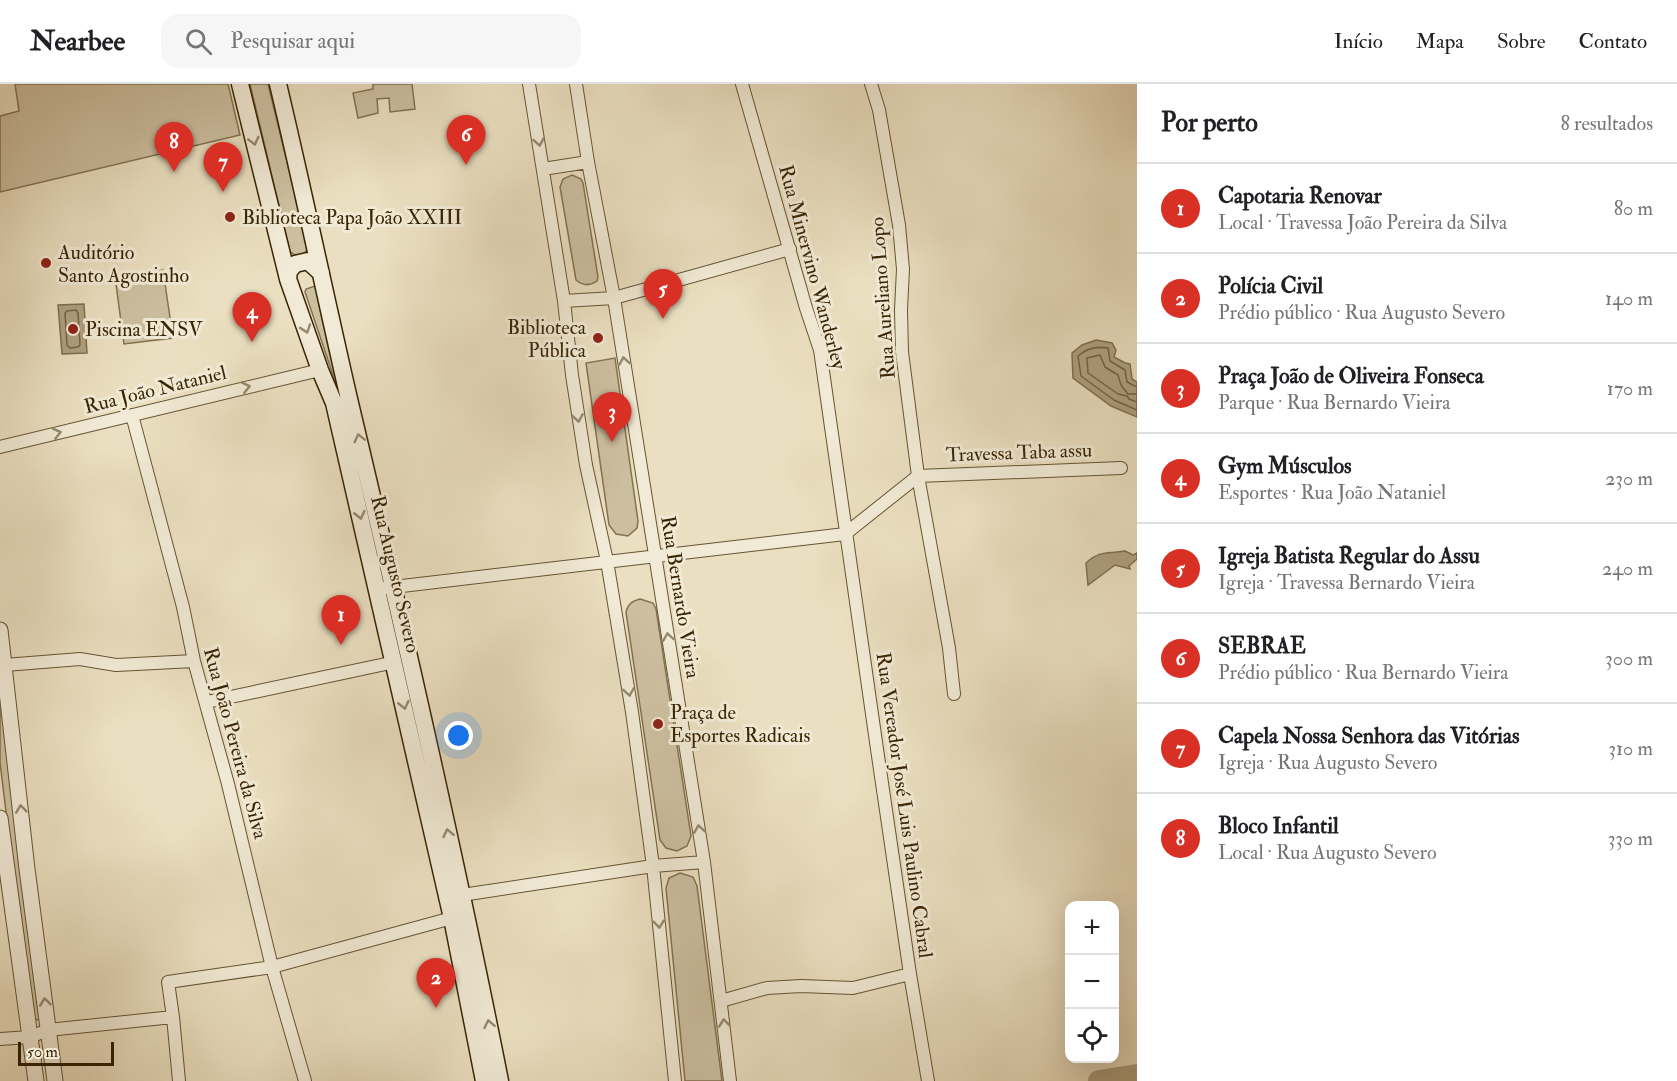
<!DOCTYPE html>
<html lang="pt">
<head>
<meta charset="utf-8">
<style>
	:root { --surface:#fff; --page:#f6f6f6; --text:#202124; --muted:#757577; --line:#e0e0e0; --accent:#d93025 }
	body { margin:0; font-family:"IM FELL Double Pica",serif; background:var(--page); color:var(--text) }
	.controls { position:absolute; right:18px; bottom:18px; display:grid; overflow:hidden; border-radius:12px; box-shadow:0 6px 24px #0002 }
	.controls button { width:54px; height:54px; display:grid; place-items:center; padding:0; border:0; border-bottom:2px solid var(--line); background:var(--surface); color:var(--text); font:30px sans-serif }
	.scale { position:absolute; left:18px; bottom:15px; width:96px; box-sizing:border-box; padding-left:6px; border:3px solid #3a2503; border-top:0; font-size:16px; line-height:21px; white-space:nowrap; color:#3a2503; -webkit-text-stroke:4px #f1ead6; paint-order:stroke }
	.you { position:absolute; left:459px; top:652px; width:21px; height:21px; margin:-15px; border:4px solid #fff; border-radius:50%; background:#1a73e8; box-shadow:0 0 0 9px #1a73e833 }
	.badge { display:grid; place-items:center; width:39px; height:39px; border-radius:50%; background:var(--accent); color:#fff; font-size:20px; font-weight:700 }
	.pin { position:absolute; translate:-50% -50px; filter:drop-shadow(0 2px 3px #0008) }
	.pin::after { content:''; position:absolute; top:32px; width:21px; height:18px; background:inherit; clip-path:polygon(0 0,100% 0,50% 100%) }
	.list { margin:0; padding:0; list-style:none }
	h2 { display:flex; justify-content:space-between; align-items:center; height:78px; margin:0; padding:0 24px; font-size:26px }
	h2 small { font-size:20px; font-weight:400; color:var(--muted) }
	.list li { display:grid; grid-template-columns:39px 1fr auto; gap:18px; align-items:center; box-sizing:border-box; height:90px; padding:0 24px; border-top:2px solid var(--line) }
	.list b { display:block; font-size:22px; white-space:nowrap }
	.list p { margin:0; font-size:20px; white-space:nowrap; color:var(--muted) }
	.list em { font-size:20px; font-style:normal; color:var(--muted) }
	.icon { flex:none; width:33px; height:33px; fill:none; stroke:currentColor; stroke-width:2; stroke-linecap:round; stroke-linejoin:round }
	.map { position:relative; flex:none; width:1137px; height:997px; overflow:hidden }
	header { display:flex; align-items:center; gap:36px; box-sizing:border-box; height:84px; padding:0 30px; background:var(--surface); border-bottom:2px solid var(--line) }
	header strong { font-size:28px }
	nav { display:flex; gap:33px; margin-inline-start:auto; font-size:21px }
	.search { width:420px; height:54px; background:var(--page); display:flex; align-items:center; gap:15px; box-sizing:border-box; padding:0 21px; border-radius:18px; color:var(--muted); font-size:22px }
	main { display:flex }
	aside { flex:1; background:var(--surface) }
	.map>svg:first-child { display:block }
	.green { fill:#ccbfa0; stroke:#837252; stroke-width:1.5 }
	.water { fill:#aea080; stroke:#806f4e; stroke-width:1.5 }
	.lines { fill:none; stroke-linecap:round; stroke-linejoin:round }
	.shore { stroke:#746242; stroke-width:1.5 }
	.river { stroke:#aea080; stroke-width:22 }
	.minor-casing { stroke:#665432; stroke-width:14 }
	.tertiary-casing { stroke:#665432; stroke-width:17 }
	.secondary-casing { stroke:#3a2503; stroke-width:19 }
	.minor { stroke:#f1ead6; stroke-width:12 }
	.tertiary { stroke:#f1ead6; stroke-width:15 }
	.secondary { stroke:#f1ead6; stroke-width:16 }
	.oneway { stroke:#96886c }
	.poi-dot { fill:#8f2418; stroke:#f1ead6; stroke-width:2 }
	.labels { text-anchor:middle; stroke-width:6; stroke-linejoin:round; paint-order:stroke }
	.poi-label { font-size:20px; fill:#3a2503; stroke:#f1ead6; text-anchor:start }
	.street-label { font-size:20px; fill:#3a2503; stroke:#f1ead6 }
</style>
</head>
<body>
<header>
<strong>Nearbee</strong>
<div class="search"><svg class="icon" aria-label="search" viewBox="0 0 24 24"><circle cx="10" cy="10" r="6"/><path d="M15 15l6 6"/></svg>Pesquisar aqui</div>
<nav><a>Início</a><a>Mapa</a><a>Sobre</a><a>Contato</a></nav>
</header>
<main>
<div class="map">
<svg width="1137" height="997" viewBox="0 0 1137 997">
	<rect width="100%" height="100%" fill="#eadfc0"/>
	<filter id="stains"><feTurbulence type="fractalNoise" baseFrequency=".00333" numOctaves="4"/><feColorMatrix values="0 0 0 0 .2 0 0 0 0 .09 0 0 0 0 .02 0 0 0 .5 -.17"/></filter>
	<radialGradient id="worn" r=".72"><stop offset=".6" stop-color="#630" stop-opacity="0"/><stop offset="1" stop-color="#630" stop-opacity=".3"/></radialGradient>
	<path class="green" d="M15,0H228L240,51L0,108V32L19,27Z
		M250,0H268L308,164L304,170L297,172L290,168Z
		M373,0H412L415,25L390,28L389,14L377,15L378,29L358,34L353,9L373,5Z
		M572,91L581,95L583,99L598,193L597,197C590,202 583,202 576,196L560,103L563,95Z
		M163,186L173,254L124,260L115,193Z
		M315,202L317,203L383,494L332,288L305,208L306,205Z
		M615,274L638,437L637,444L628,452L616,450L609,441L586,279Z
		M640,515L653,519L656,525L691,752L687,762L677,767L666,764L660,756L626,528C628,520 632,517 640,515Z
		M0,608L41,934L38,936L34,935L21,853L0,678Z
		M680,789L693,793L697,802L722,997H685L666,804L669,794Z"/>
	<path class="water" d="M84,220L87,269L62,270L58,221Z
		M1096,256L1112,259L1116,266L1114,273L1125,279L1130,280L1132,295L1137,298V333L1111,322L1073,294L1072,269L1082,261Z
		M1125,467L1133,471L1137,469V475L1129,482L1130,485L1115,481L1088,501L1086,479C1100,466 1107,470 1125,467Z"/>
	<g class="lines">
		<path class="shore" d="M76,226L78,229L80,261L78,263L70,264L67,261L65,229L67,227Z
			M1137,303L1127,298L1125,286L1110,277L1108,264C1096,262 1087,264 1078,272L1081,292L1114,316L1137,326
			M1137,310H1128L1121,301L1118,291L1105,283L1100,271L1087,274L1088,289L1118,310L1127,312L1129,315L1137,318"/>
		<path class="river" d="M1099,997L1137,991"/>
		<defs>
			<path id="minor" d="M529,0L564,217L572,291L586,381L607,477L632,628L653,782L675,997
				M576,0L588,78L614,214L704,778L730,997
				M742,0L806,224L820,266L877,665L910,890L928,997
				M871,0L879,26L899,141L903,185L901,226L902,268L918,392L949,564L954,610
				M543,85L588,78
				M564,217L614,214L790,165
				M132,331L183,523L194,577L228,700L272,883L305,997
				M0,363L320,286
				M918,392L1121,384
				M845,450L918,392
				M385,504L845,450
				M0,579L5,581L80,575L116,581L194,577
				M207,618L395,578
				M462,811L653,782L704,778
				M721,917L767,904L801,902L853,904L910,890
				M0,955L30,953L48,946L173,933
				M179,997L173,933L168,898L272,883L452,834"/>
			<path id="tertiary" d="M0,546L27,785L55,997
				M0,734L36,997"/>
			<path id="secondary" d="M240,0L288,195L320,286L334,319L452,834L484,997
				M278,0C303,105 325,211 349,315C403,542 455,769 500,997
				M288,195L289,187L295,180L308,177L321,189"/>
		</defs>
		<use href="#minor" class="minor-casing"/>
		<use href="#tertiary" class="tertiary-casing"/>
		<use href="#secondary" class="secondary-casing"/>
		<use href="#minor" class="minor"/>
		<use href="#tertiary" class="tertiary"/>
		<use href="#secondary" class="secondary"/>
	</g>
	<defs><path id="oneway-chevron" d="M-2-3.5L2.5 0L-2 3.5" fill="none" stroke-width="1.6" stroke-linecap="round" stroke-linejoin="round" transform="scale(1.5)"/></defs>
	<g class="oneway">
		<use href="#oneway-chevron" transform="translate(254 57) rotate(76)"/>
		<use href="#oneway-chevron" transform="translate(539 58) rotate(80)"/>
		<use href="#oneway-chevron" transform="translate(306 245) rotate(71)"/>
		<use href="#oneway-chevron" transform="translate(624 277) rotate(-99)"/>
		<use href="#oneway-chevron" transform="translate(246 303) rotate(-13)"/>
		<use href="#oneway-chevron" transform="translate(578 334) rotate(81)"/>
		<use href="#oneway-chevron" transform="translate(57 349) rotate(-14)"/>
		<use href="#oneway-chevron" transform="translate(359 354) rotate(-104)"/>
		<use href="#oneway-chevron" transform="translate(360 431) rotate(77)"/>
		<use href="#oneway-chevron" transform="translate(668 553) rotate(-99)"/>
		<use href="#oneway-chevron" transform="translate(629 608) rotate(81)"/>
		<use href="#oneway-chevron" transform="translate(404 621) rotate(77)"/>
		<use href="#oneway-chevron" transform="translate(21 725) rotate(-96)"/>
		<use href="#oneway-chevron" transform="translate(699 745) rotate(-99)"/>
		<use href="#oneway-chevron" transform="translate(448 749) rotate(-102)"/>
		<use href="#oneway-chevron" transform="translate(659 840) rotate(84)"/>
		<use href="#oneway-chevron" transform="translate(45 918) rotate(-97)"/>
		<use href="#oneway-chevron" transform="translate(724 939) rotate(-96)"/>
		<use href="#oneway-chevron" transform="translate(489 940) rotate(-101)"/>
	</g>
	<g class="poi-dot">
		<circle cx="230" cy="133" r="6"/>
		<circle cx="46" cy="179" r="6"/>
		<circle cx="73" cy="245" r="6"/>
		<circle cx="598" cy="254" r="6"/>
		<circle cx="658" cy="640" r="6"/>
	</g>
	<g class="labels">
		<g class="poi-label">
			<text x="242" y="140">Biblioteca Papa João XXIII</text>
			<text x="58" y="175">Auditório<tspan x="58" dy="23">Santo Agostinho</tspan></text>
			<text x="586" y="250" text-anchor="end">Biblioteca<tspan x="586" dy="23">Pública</tspan></text>
			<text x="85" y="252">Piscina ENSV</text>
			<text x="670" y="635">Praça de<tspan x="670" dy="23">Esportes Radicais</tspan></text>
		</g>
		<g class="street-label">
			<text transform="translate(813 183) rotate(75)" y="7">Rua Minervino Wanderley</text>
			<text transform="translate(882 214) rotate(-94)" y="7">Rua Aureliano Lopo</text>
			<text transform="translate(155 305) rotate(-14)" y="7">Rua João Nataniel</text>
			<text transform="translate(1019 368) rotate(-2)" y="7">Travessa Taba assu</text>
			<text transform="translate(396 490) rotate(77)" y="7">Rua Augusto Severo</text>
			<text transform="translate(681 513) rotate(81)" y="7">Rua Bernardo Vieira</text>
			<text transform="translate(236 659) rotate(75)" y="7">Rua João Pereira da Silva</text>
			<text transform="translate(905 721) rotate(82)" y="7">Rua Vereador José Luis Paulino Cabral</text>
		</g>
	</g>
	<rect width="100%" height="100%" filter="url(#stains)"/>
	<rect width="100%" height="100%" fill="url(#worn)"/>
</svg>
<div class="controls">
<button>+</button>
<button>−</button>
<button><svg class="icon" aria-label="locate" viewBox="0 0 24 24"><circle cx="12" cy="12" r="6"/><path d="M12 2v4M12 18v4M2 12h4M18 12h4"/></svg></button>
</div>
<div class="scale">50 m</div>
<div class="you"></div>
<div class="pin badge" style="left:341px;top:561px">1</div>
<div class="pin badge" style="left:436px;top:924px">2</div>
<div class="pin badge" style="left:612px;top:358px">3</div>
<div class="pin badge" style="left:252px;top:258px">4</div>
<div class="pin badge" style="left:663px;top:235px">5</div>
<div class="pin badge" style="left:466px;top:81px">6</div>
<div class="pin badge" style="left:223px;top:108px">7</div>
<div class="pin badge" style="left:174px;top:88px">8</div>
</div>
<aside>
<h2>Por perto<small>8 resultados</small></h2>
<ul class="list">
<li><span class="badge">1</span><div><b>Capotaria Renovar</b><p>Local · Travessa João Pereira da Silva</p></div><em>80 m</em></li>
<li><span class="badge">2</span><div><b>Polícia Civil</b><p>Prédio público · Rua Augusto Severo</p></div><em>140 m</em></li>
<li><span class="badge">3</span><div><b>Praça João de Oliveira Fonseca</b><p>Parque · Rua Bernardo Vieira</p></div><em>170 m</em></li>
<li><span class="badge">4</span><div><b>Gym Músculos</b><p>Esportes · Rua João Nataniel</p></div><em>230 m</em></li>
<li><span class="badge">5</span><div><b>Igreja Batista Regular do Assu</b><p>Igreja · Travessa Bernardo Vieira</p></div><em>240 m</em></li>
<li><span class="badge">6</span><div><b>SEBRAE</b><p>Prédio público · Rua Bernardo Vieira</p></div><em>300 m</em></li>
<li><span class="badge">7</span><div><b>Capela Nossa Senhora das Vitórias</b><p>Igreja · Rua Augusto Severo</p></div><em>310 m</em></li>
<li><span class="badge">8</span><div><b>Bloco Infantil</b><p>Local · Rua Augusto Severo</p></div><em>330 m</em></li>
</ul>
</aside>
</main>
</body>
</html>
